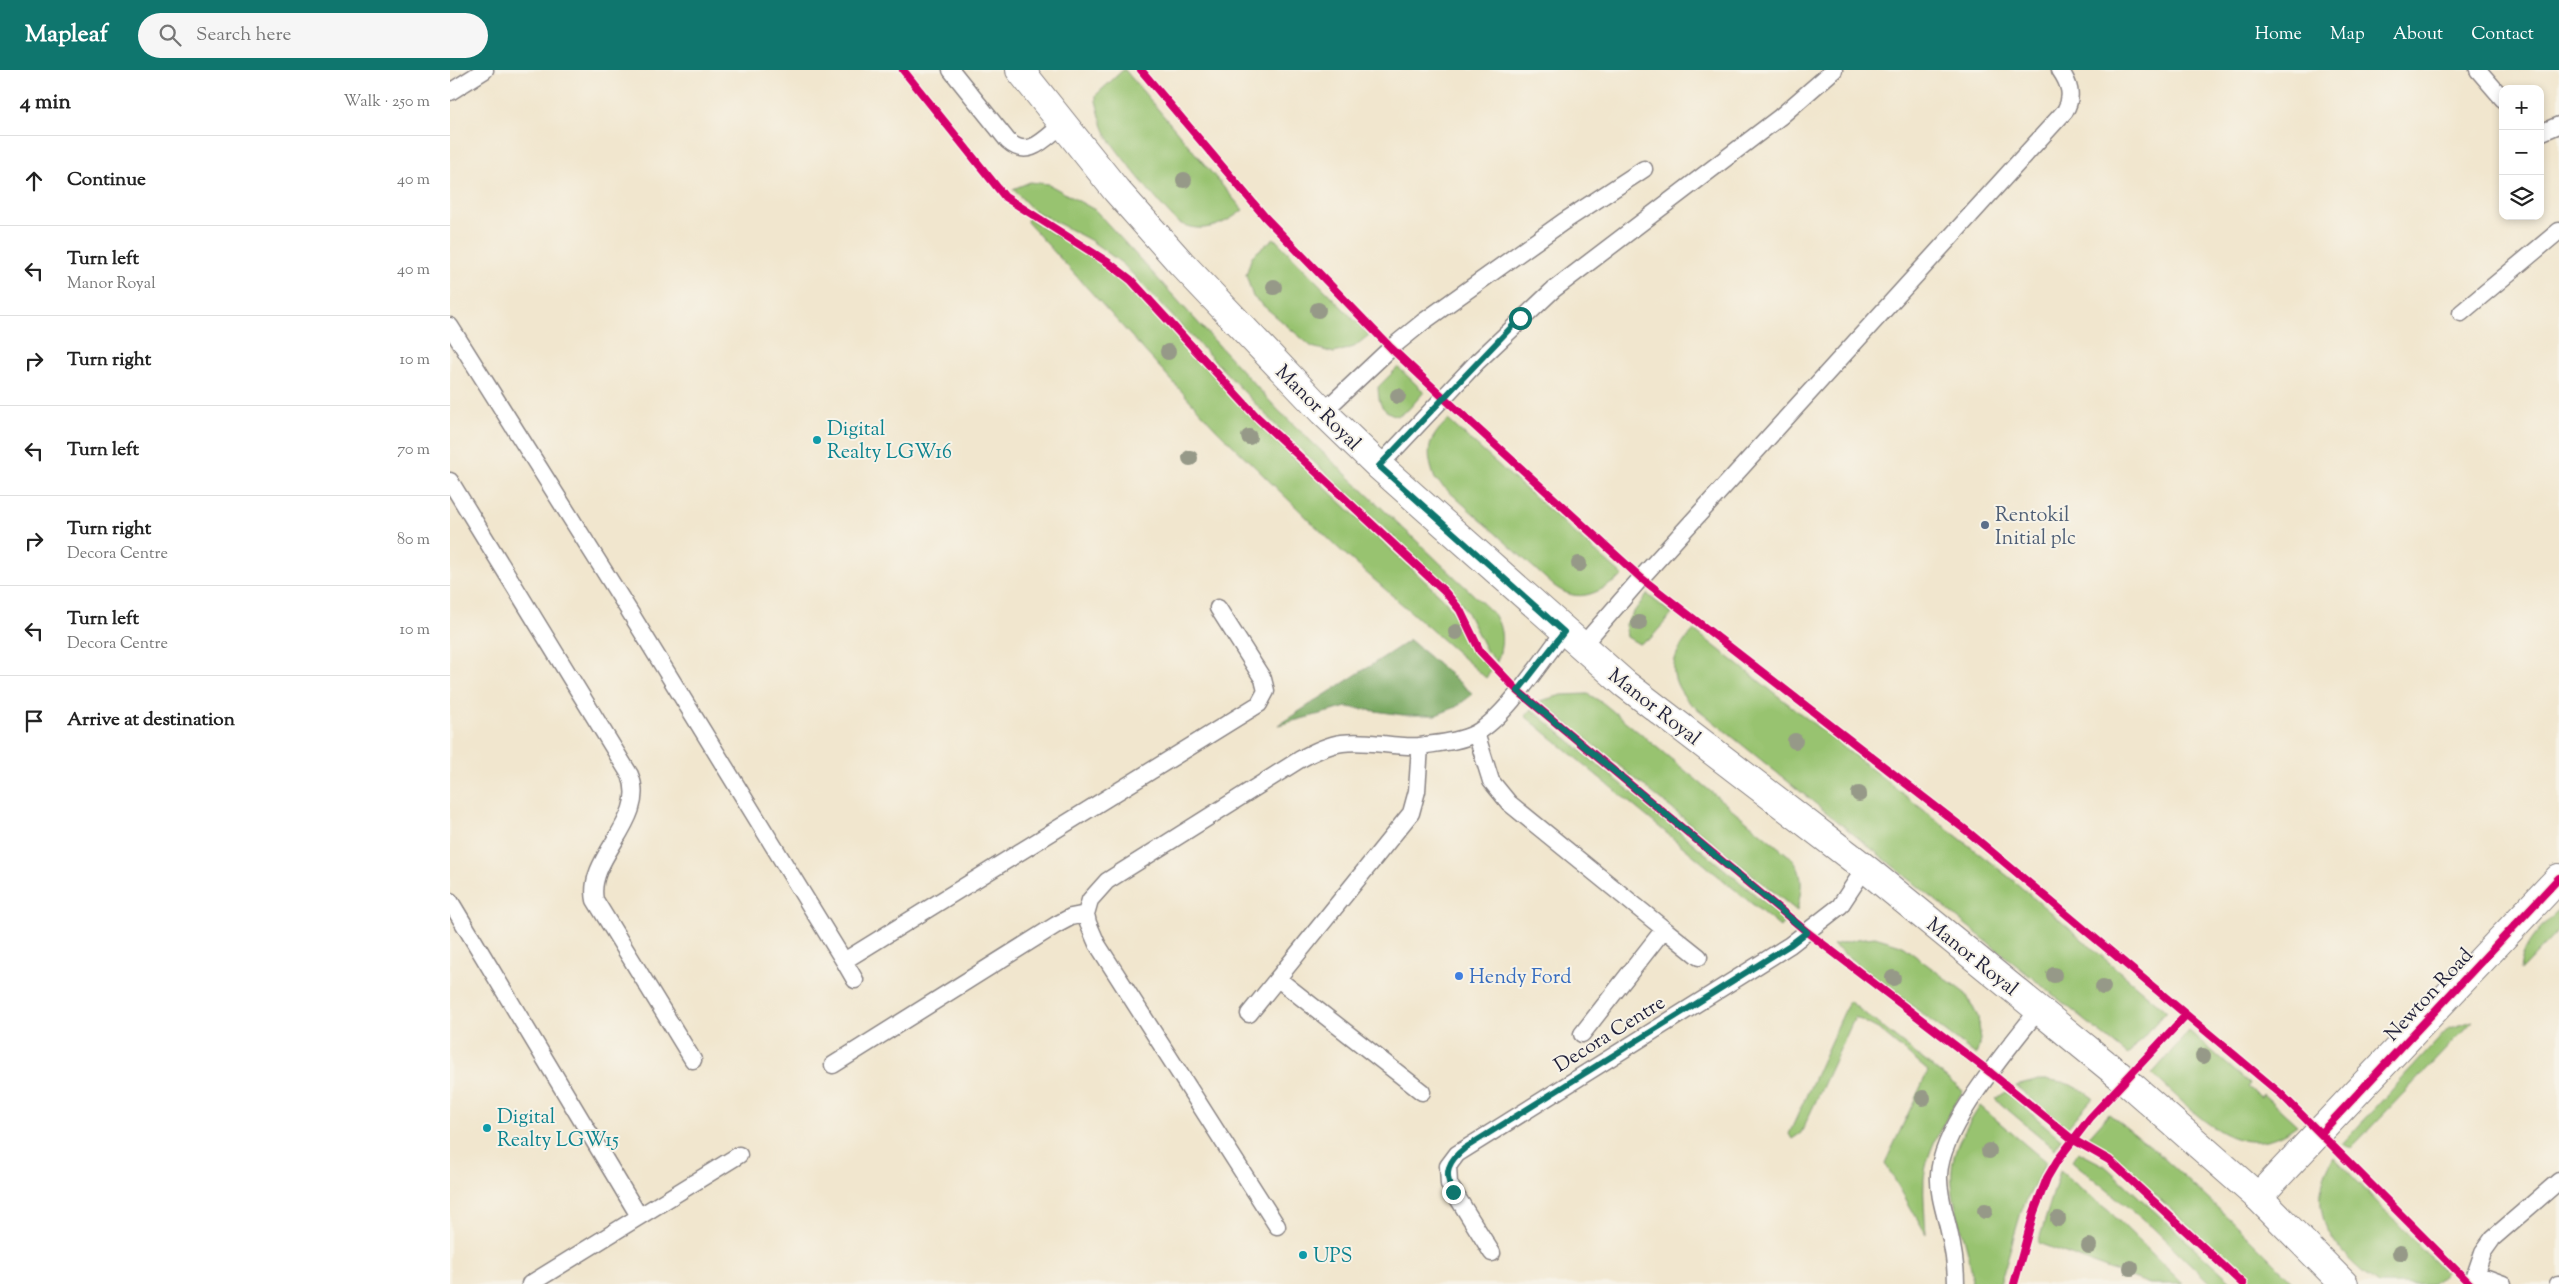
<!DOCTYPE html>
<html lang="en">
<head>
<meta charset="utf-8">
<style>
	:root { --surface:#fff; --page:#f6f6f6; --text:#222; --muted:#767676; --line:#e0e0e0; --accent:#0f766e }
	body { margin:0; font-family:"Sorts Mill Goudy",serif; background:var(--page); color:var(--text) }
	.controls { position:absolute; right:15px; top:15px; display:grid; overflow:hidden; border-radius:10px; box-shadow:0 2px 8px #0003 }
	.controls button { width:45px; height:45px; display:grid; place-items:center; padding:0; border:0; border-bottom:1px solid var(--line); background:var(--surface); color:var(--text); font:25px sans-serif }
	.stop { position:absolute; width:15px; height:15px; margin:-11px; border:4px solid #0f766e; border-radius:50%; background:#fff }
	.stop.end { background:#0f766e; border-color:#fff; box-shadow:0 1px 5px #0008 }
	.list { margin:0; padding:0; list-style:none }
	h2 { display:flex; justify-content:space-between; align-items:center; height:65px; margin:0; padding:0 20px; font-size:21px }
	h2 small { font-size:16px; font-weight:400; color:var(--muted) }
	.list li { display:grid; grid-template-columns:32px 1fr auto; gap:15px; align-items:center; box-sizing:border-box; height:90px; padding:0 20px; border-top:1px solid var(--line) }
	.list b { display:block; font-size:19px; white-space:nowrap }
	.list p { margin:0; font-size:16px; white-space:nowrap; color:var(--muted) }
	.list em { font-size:16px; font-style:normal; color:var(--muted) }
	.icon { flex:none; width:28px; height:28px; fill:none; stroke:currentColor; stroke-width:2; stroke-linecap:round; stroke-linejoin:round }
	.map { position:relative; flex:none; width:2109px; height:1214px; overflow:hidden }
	header { display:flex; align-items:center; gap:30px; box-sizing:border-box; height:70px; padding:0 25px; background:var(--accent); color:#fff }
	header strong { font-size:24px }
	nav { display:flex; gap:28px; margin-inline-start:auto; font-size:18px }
	.search { width:350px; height:45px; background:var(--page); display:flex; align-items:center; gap:12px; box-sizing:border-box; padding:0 18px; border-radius:28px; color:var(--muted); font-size:19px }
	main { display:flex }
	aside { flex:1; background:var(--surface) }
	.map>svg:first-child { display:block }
	.green { fill:#98c370; stroke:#5d7256 }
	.forest { fill:#7aa962; stroke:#4e664e }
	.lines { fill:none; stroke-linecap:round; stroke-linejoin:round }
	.lane-casing { stroke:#8a8484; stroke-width:19 }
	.street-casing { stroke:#8a8484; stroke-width:30 }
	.secondary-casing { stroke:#8a8484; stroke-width:30 }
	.lane { stroke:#fff; stroke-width:16 }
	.street { stroke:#fff; stroke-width:28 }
	.secondary { stroke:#fff; stroke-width:28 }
	.cycleway-casing { stroke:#f7f3e8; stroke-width:11 }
	.cycleway { stroke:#d6006c; stroke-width:8 }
	.tree { fill:#969988 }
	.route { stroke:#0f766e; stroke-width:6 }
	.culture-dot { fill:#0f9aa8; stroke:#f7f3e8; stroke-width:2 }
	.service-dot { fill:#5c6f8a; stroke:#f7f3e8; stroke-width:2 }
	.shop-dot { fill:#3f7fe0; stroke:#f7f3e8; stroke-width:2 }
	.labels { text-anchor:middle; stroke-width:4; stroke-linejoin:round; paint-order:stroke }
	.street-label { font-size:20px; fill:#22223b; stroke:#f7f3e8 }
	.culture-label { font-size:20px; fill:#0d838f; stroke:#f7f3e8; text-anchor:start }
	.service-label { font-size:20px; fill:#4e5e75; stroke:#f7f3e8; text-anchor:start }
	.shop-label { font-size:20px; fill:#366cbe; stroke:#f7f3e8; text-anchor:start }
</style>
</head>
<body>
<header>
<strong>Mapleaf</strong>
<div class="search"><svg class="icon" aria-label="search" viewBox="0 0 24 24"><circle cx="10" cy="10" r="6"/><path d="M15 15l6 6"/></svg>Search here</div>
<nav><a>Home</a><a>Map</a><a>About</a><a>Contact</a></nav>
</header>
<main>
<aside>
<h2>4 min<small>Walk · 250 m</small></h2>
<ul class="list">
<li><svg class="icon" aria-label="ahead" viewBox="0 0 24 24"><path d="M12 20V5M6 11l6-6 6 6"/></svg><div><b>Continue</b></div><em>40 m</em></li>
<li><svg class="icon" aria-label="left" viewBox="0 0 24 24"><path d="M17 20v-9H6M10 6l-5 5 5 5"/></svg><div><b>Turn left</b><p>Manor Royal</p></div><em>40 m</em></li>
<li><svg class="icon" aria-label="right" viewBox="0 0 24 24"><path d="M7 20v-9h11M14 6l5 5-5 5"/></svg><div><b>Turn right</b></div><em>10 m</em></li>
<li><svg class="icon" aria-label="left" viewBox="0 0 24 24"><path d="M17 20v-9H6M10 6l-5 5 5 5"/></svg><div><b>Turn left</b></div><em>70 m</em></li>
<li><svg class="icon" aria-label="right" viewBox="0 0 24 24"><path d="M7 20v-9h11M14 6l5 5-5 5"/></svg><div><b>Turn right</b><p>Decora Centre</p></div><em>80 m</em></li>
<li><svg class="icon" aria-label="left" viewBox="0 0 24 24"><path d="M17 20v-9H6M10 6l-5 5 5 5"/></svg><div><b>Turn left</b><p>Decora Centre</p></div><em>10 m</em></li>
<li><svg class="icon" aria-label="arrive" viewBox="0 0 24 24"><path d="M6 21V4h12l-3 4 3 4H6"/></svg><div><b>Arrive at destination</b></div></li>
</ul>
</aside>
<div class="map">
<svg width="2109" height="1214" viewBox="0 0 2109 1214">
	<rect width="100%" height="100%" fill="#f7f3e8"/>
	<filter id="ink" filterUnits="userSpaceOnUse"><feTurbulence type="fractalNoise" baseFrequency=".02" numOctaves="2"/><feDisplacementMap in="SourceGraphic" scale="10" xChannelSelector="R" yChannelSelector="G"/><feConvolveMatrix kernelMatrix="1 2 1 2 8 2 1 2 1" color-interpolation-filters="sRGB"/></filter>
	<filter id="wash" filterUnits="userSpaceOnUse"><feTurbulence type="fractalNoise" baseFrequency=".0096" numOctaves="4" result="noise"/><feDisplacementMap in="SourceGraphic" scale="20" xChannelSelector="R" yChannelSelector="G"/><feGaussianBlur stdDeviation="1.12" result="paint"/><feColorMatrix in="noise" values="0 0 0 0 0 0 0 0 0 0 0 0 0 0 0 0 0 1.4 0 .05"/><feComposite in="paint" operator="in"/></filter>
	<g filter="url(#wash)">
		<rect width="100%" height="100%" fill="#f1e6ce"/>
		<path class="green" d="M673,0H675L793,140C775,154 753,165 729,153C720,148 661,75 656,64C651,54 649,41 646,31V25Z
			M580,112L598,114L645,140L828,340L1044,544C1054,560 1053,575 1047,592L1037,582L1014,537L998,518L833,363L673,194L640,170L583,140L563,119Z
			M578,148L661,199L683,218L820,366L994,529C1013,552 1020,578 1042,599L1036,608L887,477L766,359L577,152Z
			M824,168L919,265L904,277L884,283L862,277L803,227L796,205L802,186Z
			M948,297L974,322L958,340L947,346C930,340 929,334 928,317Z
			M998,350L1173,506C1148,522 1130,536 1103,515L985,409C975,381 977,370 998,350Z
			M1197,524L1222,544L1200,569L1189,574L1177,567L1175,554Z
			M1244,560L1559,807L1716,941L1678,985L1239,632C1215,605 1221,584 1244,560Z
			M1138,624L1153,633L1344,790C1355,809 1351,820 1347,841L1090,631L1112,625Z
			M1081,639L1337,851L1330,857L1075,646Z
			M2109,839V860L2070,901C2071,874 2091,858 2109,839Z
			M1425,867L1451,875L1516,924L1528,947L1531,970L1526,985L1383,875L1407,869Z
			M1399,931L1513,1021C1497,1048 1477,1077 1474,1109C1473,1127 1475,1146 1476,1164L1435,1093L1478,1001L1428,959L1405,947L1351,1063L1342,1069L1339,1064Z
			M2023,951L1901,1078L1892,1074L1999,958Z
			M1739,961L1800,1014L1798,1017L1811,1027L1813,1024L1847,1055C1788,1100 1745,1041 1702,1004Z
			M1589,1010C1610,1009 1626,1015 1643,1028L1617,1058L1566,1016Z
			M1556,1022L1611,1069L1605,1079L1545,1029Z
			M1530,1036L1596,1092L1572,1139L1550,1214H1522C1522,1167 1489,1124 1507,1077C1512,1063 1522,1049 1530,1036Z
			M1659,1044L1707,1082L1784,1153L1845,1214H1801L1667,1089L1635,1071Z
			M1628,1082L1655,1096L1784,1214H1761L1702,1157L1622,1091Z
			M1884,1087L1995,1203L1982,1214H1928C1884,1182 1851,1140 1884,1087Z
			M1610,1101L1660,1142L1733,1214H1700L1588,1173Z"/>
		<path class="forest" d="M960,570L1023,624L1006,637L986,645H953L897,637L828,655Z"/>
	</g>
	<g filter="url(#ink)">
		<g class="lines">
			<defs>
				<path id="lane" d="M501,0L558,71C579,90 595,68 613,54
					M2028,0L2053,29
					M0,22L35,0
					M2090,63L2109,55
					M2011,243L2109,161
					M0,256L178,539L394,891L809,634L816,621L813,609L768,538
					M873,342L941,278L973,252L1113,152L1194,99
					M929,396L1027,292L1103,220L1330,47L1384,0
					M0,411L180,705C199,750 136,787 145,830L243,990
					M1131,577L1191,508L1615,41C1624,26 1619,13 1610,0
					M1026,663L1041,711L1059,733L1214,859L1132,964
					M0,831L189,1146
					M636,844L638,853L647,874L827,1156
					M1214,859L1249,887
					M394,891L405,910
					M828,909L972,1022
					M799,944L961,743L967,721L970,676C988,673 1009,672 1026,663C1056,647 1092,590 1114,562
					M383,995L606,855L621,847L636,844L640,830L657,811L849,690C863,682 877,675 892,673C918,669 944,678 970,676
					M1042,1183L999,1114L998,1096L1007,1084L1340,875L1390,836L1415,798
					M2026,1204L2053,1214
					M80,1214L289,1085
					M1506,1214C1506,1196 1503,1178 1499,1161C1495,1143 1488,1124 1489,1105C1491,1056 1559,978 1589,939
					M2022,1214L2033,1182L2043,1168L2109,1111
					M2108,1214H2109"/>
				<path id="street" d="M1808,1127L2109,808"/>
				<path id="secondary" d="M570,0L666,120L731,193L873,342L929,396L1175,614L1415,798L1675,1010L1808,1127L1894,1214"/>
			</defs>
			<use href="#lane" class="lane-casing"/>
			<use href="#street" class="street-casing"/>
			<use href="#secondary" class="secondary-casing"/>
			<use href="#lane" class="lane"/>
			<use href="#street" class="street"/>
			<use href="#secondary" class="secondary"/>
			<defs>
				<path id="cycleway" d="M453,0L555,127L659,193L681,210L806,346L995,522L1010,540L1030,581L1068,621L1357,862L1541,1003L1622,1069L1659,1090L1793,1214
					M691,0L815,147L941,278L993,327L1191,508L1517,761L1831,1024L2020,1214
					M1871,1063L2109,808
					M1564,1214L1584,1142L1597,1108L1607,1091L1640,1048L1736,945"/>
			</defs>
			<use href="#cycleway" class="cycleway-casing"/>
			<use href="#cycleway" class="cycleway"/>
		</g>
		<g class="tree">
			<circle cx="734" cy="110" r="8"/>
			<circle cx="824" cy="217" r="8"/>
			<circle cx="868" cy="240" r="8"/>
			<circle cx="718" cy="282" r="8"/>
			<circle cx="948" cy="326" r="8"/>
			<circle cx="799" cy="367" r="8"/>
			<circle cx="740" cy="388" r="8"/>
			<circle cx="1129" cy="494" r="8"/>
			<circle cx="1189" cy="553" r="8"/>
			<circle cx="1006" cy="562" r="8"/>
			<circle cx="1345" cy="671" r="8"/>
			<circle cx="1409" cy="724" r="8"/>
			<circle cx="1604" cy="905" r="8"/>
			<circle cx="1443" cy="908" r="8"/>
			<circle cx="1653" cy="917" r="8"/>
			<circle cx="1753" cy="986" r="8"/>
			<circle cx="1473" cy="1028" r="8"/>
			<circle cx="1539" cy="1081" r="8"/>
			<circle cx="1535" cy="1141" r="8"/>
			<circle cx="1608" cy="1149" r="8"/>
			<circle cx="1639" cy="1176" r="8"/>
			<circle cx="1950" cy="1183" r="8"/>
			<circle cx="1681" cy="1198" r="8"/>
		</g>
	</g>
	<g class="lines" filter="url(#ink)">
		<path class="route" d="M1003,1122C993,1103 998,1091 1015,1078L1340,875L1357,862L1068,621L1114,562L929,396L1070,248"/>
	</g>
	<g class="culture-dot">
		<circle cx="367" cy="370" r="5"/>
		<circle cx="37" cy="1058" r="5"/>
		<circle cx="853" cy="1185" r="5"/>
	</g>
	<circle class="service-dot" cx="1535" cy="455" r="5"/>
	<circle class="shop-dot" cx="1009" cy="906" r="5"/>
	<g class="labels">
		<g class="street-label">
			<text transform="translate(869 337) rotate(45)" y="7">Manor Royal</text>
			<text transform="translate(1205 636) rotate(38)" y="7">Manor Royal</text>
			<text transform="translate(1523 886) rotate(39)" y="7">Manor Royal</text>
			<text transform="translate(1978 924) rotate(-47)" y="7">Newton Road</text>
			<text transform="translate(1159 963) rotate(-32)" y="7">Decora Centre</text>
		</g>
		<g class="culture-label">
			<text x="377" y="365">Digital<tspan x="377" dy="23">Realty LGW16</tspan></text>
			<text x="47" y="1053">Digital<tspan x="47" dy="23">Realty LGW15</tspan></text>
			<text x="863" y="1192">UPS</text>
		</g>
		<g class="service-label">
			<text x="1545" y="451">Rentokil<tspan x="1545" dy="23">Initial plc</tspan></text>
		</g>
		<g class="shop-label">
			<text x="1019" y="913">Hendy Ford</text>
		</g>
	</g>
</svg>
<div class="controls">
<button>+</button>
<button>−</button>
<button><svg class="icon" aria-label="layers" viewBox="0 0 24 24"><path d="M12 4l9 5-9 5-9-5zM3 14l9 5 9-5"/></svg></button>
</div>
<div class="stop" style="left:1070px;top:248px"></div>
<div class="stop end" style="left:1003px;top:1122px"></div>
</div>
</main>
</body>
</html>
